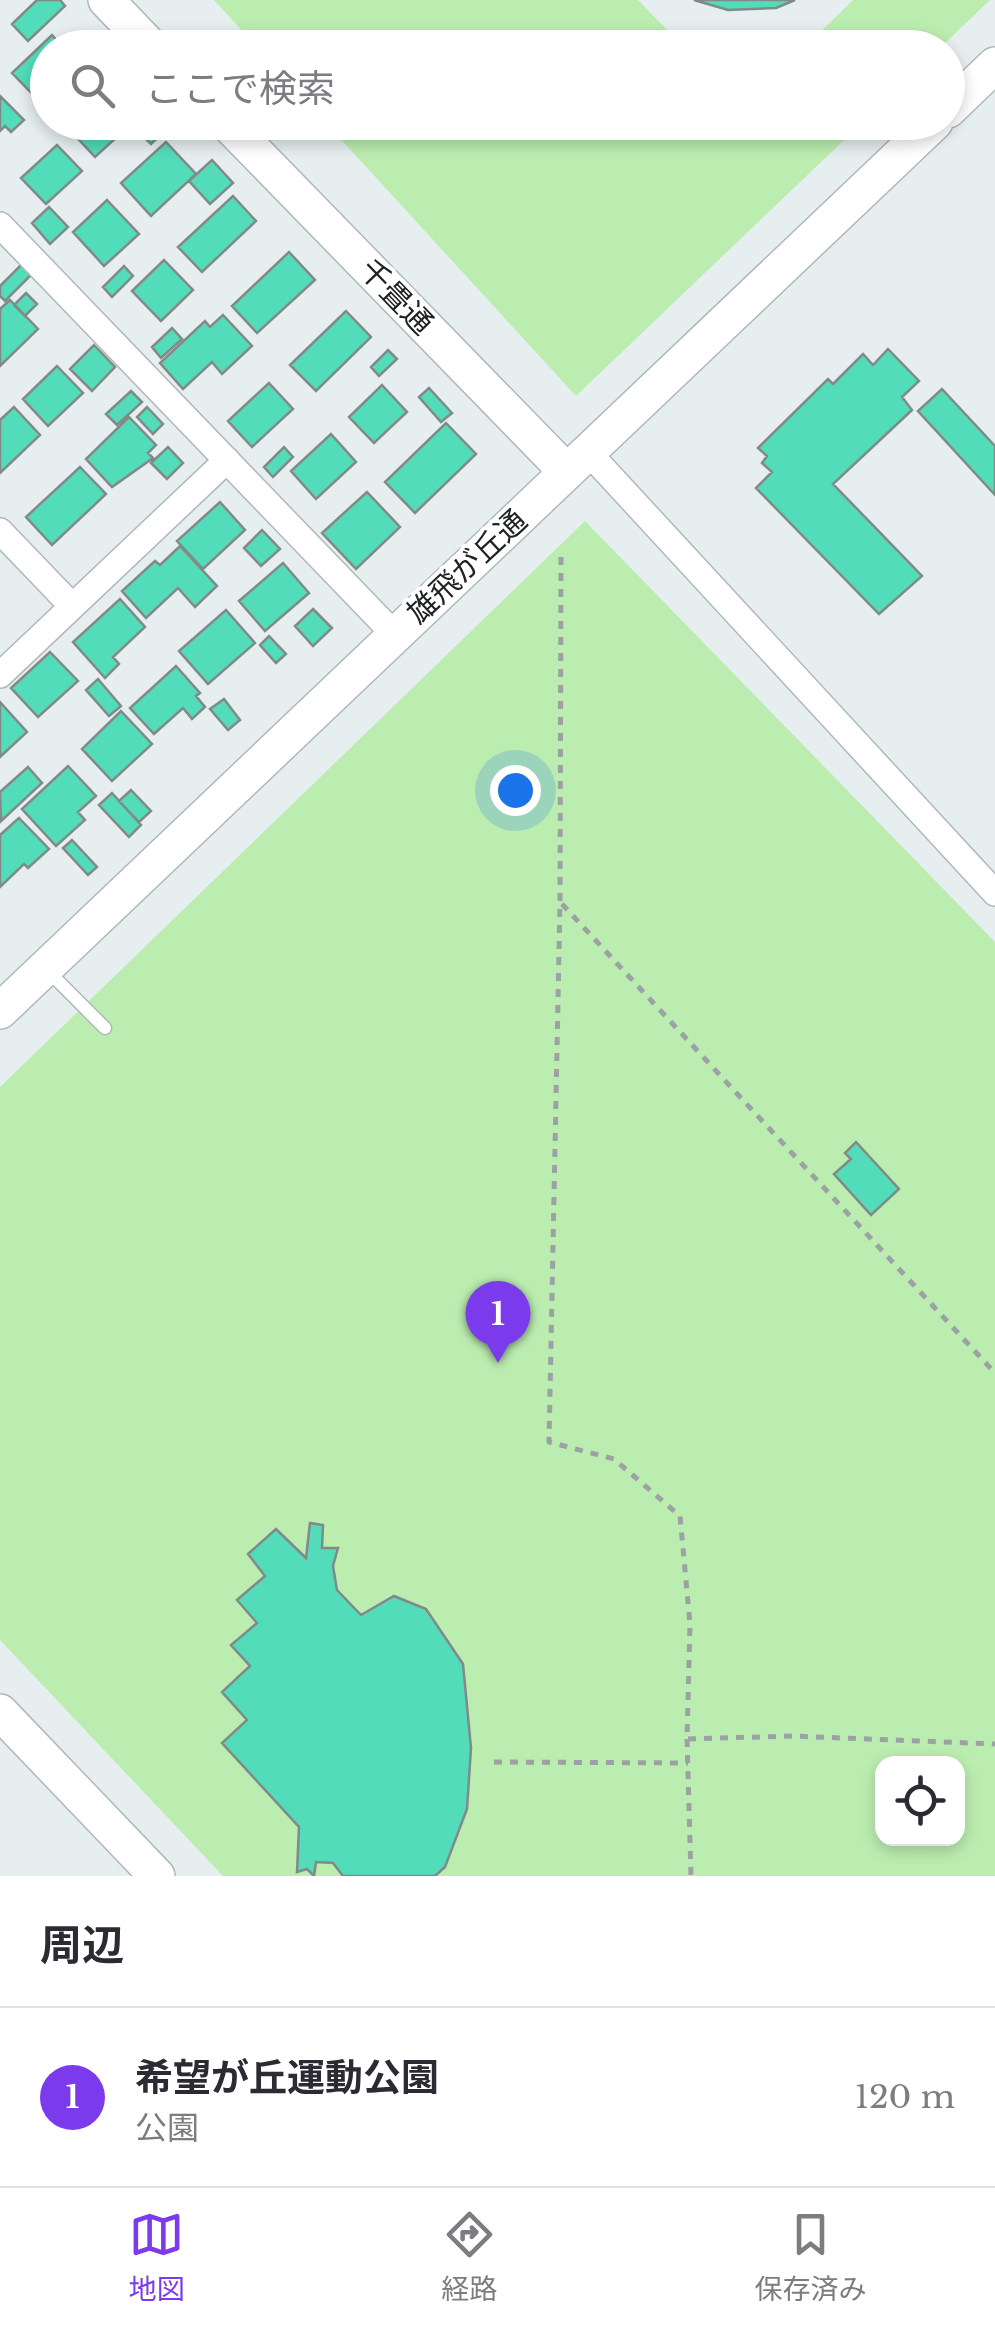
<!DOCTYPE html>
<html lang="ja">
<head>
<meta charset="utf-8">
<style>
	:root { --surface:#fff; --page:#f7f7f7; --text:#2b2b33; --muted:#7c7c81; --line:#e1e1e2; --accent:#7c3aed }
	body { margin:0; font-family:"Libre Baskerville","Noto Sans JP",serif; background:var(--page); color:var(--text) }
	.controls { position:absolute; right:30px; bottom:30px; display:grid; overflow:hidden; border-radius:20px; box-shadow:0 5px 15px #0003 }
	.controls button { width:90px; height:90px; display:grid; place-items:center; padding:0; border:0; border-bottom:2px solid var(--line); background:var(--surface); color:var(--text); font:50px sans-serif }
	.you { position:absolute; left:515px; top:790px; width:35px; height:35px; margin:-25px; border:8px solid #fff; border-radius:50%; background:#1a73e8; box-shadow:0 0 0 15px #1a73e833 }
	.badge { display:grid; place-items:center; width:65px; height:65px; border-radius:50%; background:var(--accent); color:#fff; font-size:32px; font-weight:700 }
	.pin { position:absolute; translate:-50% -82px; filter:drop-shadow(0 2px 5px #0008) }
	.pin::after { content:''; position:absolute; top:52px; width:35px; height:30px; background:inherit; clip-path:polygon(0 0,100% 0,50% 100%) }
	.list { margin:0; padding:0; list-style:none }
	h2 { display:flex; justify-content:space-between; align-items:center; height:130px; margin:0; padding:0 40px; font-size:42px }
	h2 small { font-size:32px; font-weight:400; color:var(--muted) }
	.list li { display:grid; grid-template-columns:65px 1fr auto; gap:30px; align-items:center; box-sizing:border-box; height:180px; padding:0 40px; border-top:2px solid var(--line) }
	.list b { display:block; font-size:38px; white-space:nowrap }
	.list p { margin:0; font-size:32px; white-space:nowrap; color:var(--muted) }
	.list em { font-size:32px; font-style:normal; color:var(--muted) }
	.icon { flex:none; width:55px; height:55px; fill:none; stroke:currentColor; stroke-width:2; stroke-linecap:round; stroke-linejoin:round }
	.map { position:relative; flex:none; width:995px; height:1876px; overflow:hidden }
	.search { position:absolute; background:var(--surface); box-shadow:0 5px 15px #0003; left:30px; right:30px; top:30px; height:110px; display:flex; align-items:center; gap:25px; box-sizing:border-box; padding:0 35px; border-radius:55px; color:var(--muted); font-size:38px }
	.sheet { height:310px; background:var(--surface) }
	nav { display:flex; justify-content:space-around; align-items:center; box-sizing:border-box; height:140px; border-top:2px solid var(--line); background:var(--surface); font-size:28px; color:var(--muted) }
	nav a { display:grid; justify-items:center; gap:5px }
	nav .on { color:var(--accent) }
	.map>svg:first-child { display:block }
	.green { fill:#bcedb0; fill-rule:evenodd }
	.building { fill:#52dcba; stroke:#828a87; stroke-width:2.5 }
	.lines { fill:none; stroke-linecap:round; stroke-linejoin:round }
	.lane-casing { stroke:#b0b8b9; stroke-width:15 }
	.street-casing { stroke:#b0b8b9; stroke-width:28 }
	.secondary-casing { stroke:#b0b8b9; stroke-width:38 }
	.path { stroke:#9ca2a3; stroke-width:5; stroke-dasharray:8 8; stroke-linecap:butt }
	.lane { stroke:#fff; stroke-width:12 }
	.street { stroke:#fff; stroke-width:25 }
	.secondary { stroke:#fff; stroke-width:35 }
	.labels { text-anchor:middle; stroke-width:8; stroke-linejoin:round; paint-order:stroke }
	.street-label { font-size:30px; fill:#202323; stroke:#fff }
</style>
</head>
<body>
<div class="map">
<svg width="995" height="1876" viewBox="0 0 995 1876">
	<rect width="100%" height="100%" fill="#e6eef0"/>
	<path class="green" d="M214,0H638L678,41L753,47H257Z
		M853,0H990L941,47H805Z
		M326,123H862L576,396Z
		M585,521L995,942V1876H223L0,1640V1087ZM882,1764H958V1838H882Z"/>
	<path class="building" d="M37,0H60L65,6L28,41L12,24Z
		M694,0H795L776,8L728,10Z
		M52,35L64,48H48V94L40,102L12,73Z
		M0,96L24,120L11,132L5,126L0,131Z
		M76,122H128L130,125L95,157L69,129Z
		M139,122H168L171,125L151,144L134,127Z
		M166,142L196,174L151,216L121,183Z
		M57,145L82,171L46,204L21,178Z
		M212,160L233,183L210,204L189,181Z
		M233,196L256,221L202,272L178,247Z
		M107,200L139,234L104,266L73,232Z
		M49,207L68,227L50,244L32,223Z
		M289,252L315,280L257,333L232,306Z
		M164,260L193,290L161,321L132,291Z
		M24,262L34,272L5,301L0,296V286Z
		M124,266L133,276L112,297L103,287Z
		M26,293L37,304L25,316L14,305Z
		M10,300L38,329L0,366V309Z
		M346,311L371,337L316,391L290,365Z
		M223,315L252,346L222,374L212,362L183,389L160,363L205,321L210,327Z
		M172,328L182,339L161,358L152,347Z
		M94,345L115,367L92,391L70,369Z
		M888,349L919,381L902,397L912,410L833,484L922,576L879,614L756,488L772,472L762,463L767,456L758,448L828,379L833,384L863,354L873,365Z
		M388,350L397,359L379,376L371,367Z
		M57,366L83,393L48,426L23,399Z
		M269,383L293,409L252,447L228,421Z
		M382,385L407,412L374,443L349,417Z
		M429,388L452,413L441,422L419,397Z
		M942,389L995,446V495L918,411Z
		M131,391L142,402L117,425L106,414Z
		M14,407L40,435L0,473V420Z
		M147,407L163,424L153,434L137,417Z
		M129,417L156,445L148,453L153,458L112,487L86,459Z
		M446,423L476,454L415,513L385,482Z
		M331,434L356,462L316,499L291,471Z
		M168,447L183,463L167,479L151,463Z
		M284,447L293,457L273,477L264,467Z
		M80,467L106,494L52,545L26,517Z
		M367,492L400,527L356,569L322,533Z
		M220,502L245,530L203,569L177,541Z
		M262,530L280,549L261,566L244,548Z
		M180,546L217,586L195,607L178,588L146,618L122,591L155,561L160,565Z
		M283,563L309,593L265,631L239,601Z
		M120,599L145,627L113,657L119,664L105,678L73,642Z
		M313,609L332,628L313,646L295,626Z
		M226,610L255,643L208,684L179,651Z
		M269,636L286,654L276,663L260,645Z
		M50,652L78,681L38,717L11,688Z
		M176,666L200,693L196,696L205,707L192,719L183,708L154,734L130,708Z
		M98,679L121,706L109,716L86,690Z
		M224,699L240,720L228,730L210,709Z
		M0,702L27,732L0,757Z
		M121,711L152,744L112,781L82,749Z
		M68,766L96,796L78,812L85,820L56,846L22,809Z
		M28,767L42,783L1,821L0,792Z
		M131,790L151,811L139,822L119,801Z
		M112,793L141,825L129,837L99,805Z
		M19,818L49,849L28,868L24,864L0,887V835Z
		M72,840L97,867L88,875L63,848Z
		M856,1142L899,1189L871,1215L834,1174L851,1159L845,1153Z
		M310,1523L323,1525L322,1548H338L333,1566L337,1590L361,1615L394,1596L426,1609L463,1664L471,1748L467,1809L445,1867L435,1876H343L333,1863L316,1862L314,1876L307,1869L297,1872L299,1827L222,1743L247,1720L222,1692L250,1666L231,1645L257,1623L237,1600L265,1576L248,1554L276,1529L306,1558Z"/>
	<g class="lines">
		<defs>
			<path id="lane" d="M47,970L105,1028"/>
			<path id="street" d="M0,225L395,635
				M588,452L995,893
				M0,531L72,606
				M0,675L227,460"/>
			<path id="secondary" d="M106,0L152,48
				M948,110L995,65
				M226,122L567,472
				M0,1011L935,122
				M0,1712L157,1876"/>
		</defs>
		<use href="#lane" class="lane-casing"/>
		<use href="#street" class="street-casing"/>
		<use href="#secondary" class="secondary-casing"/>
		<path class="path" d="M561,557L560,902L549,1442L614,1459L680,1516L690,1624L687,1739L792,1736L995,1744
			M562,904L995,1373
			M687,1739L691,1876
			M494,1762L688,1763"/>
		<use href="#lane" class="lane"/>
		<use href="#street" class="street"/>
		<use href="#secondary" class="secondary"/>
	</g>
	<g class="labels">
		<g class="street-label">
			<text transform="translate(396 297) rotate(46)" y="10">千畳通</text>
			<text transform="translate(467 567) rotate(-43)" y="10">雄飛が丘通</text>
		</g>
	</g>
</svg>
<div class="controls">
<button><svg class="icon" aria-label="locate" viewBox="0 0 24 24"><circle cx="12" cy="12" r="6"/><path d="M12 2v4M12 18v4M2 12h4M18 12h4"/></svg></button>
</div>
<div class="you"></div>
<div class="pin badge" style="left:498px;top:1363px">1</div>
<div class="search"><svg class="icon" aria-label="search" viewBox="0 0 24 24"><circle cx="10" cy="10" r="6"/><path d="M15 15l6 6"/></svg>ここで検索</div>
</div>
<section class="sheet">
<h2>周辺<small></small></h2>
<ul class="list">
<li><span class="badge">1</span><div><b>希望が丘運動公園</b><p>公園</p></div><em>120 m</em></li>
</ul>
</section>
<nav>
<a class="on"><svg class="icon" aria-label="map" viewBox="0 0 24 24"><path d="M3 6l6-2 6 2 6-2v14l-6 2-6-2-6 2zM9 4v14M15 6v14"/></svg>地図</a>
<a><svg class="icon" aria-label="directions" viewBox="0 0 24 24"><path d="M12 3l9 9-9 9-9-9zM9 14v-3h6M13 9l2 2-2 2"/></svg>経路</a>
<a><svg class="icon" aria-label="saved" viewBox="0 0 24 24"><path d="M7 4h10v16l-5-4-5 4z"/></svg>保存済み</a>
</nav>
</body>
</html>
